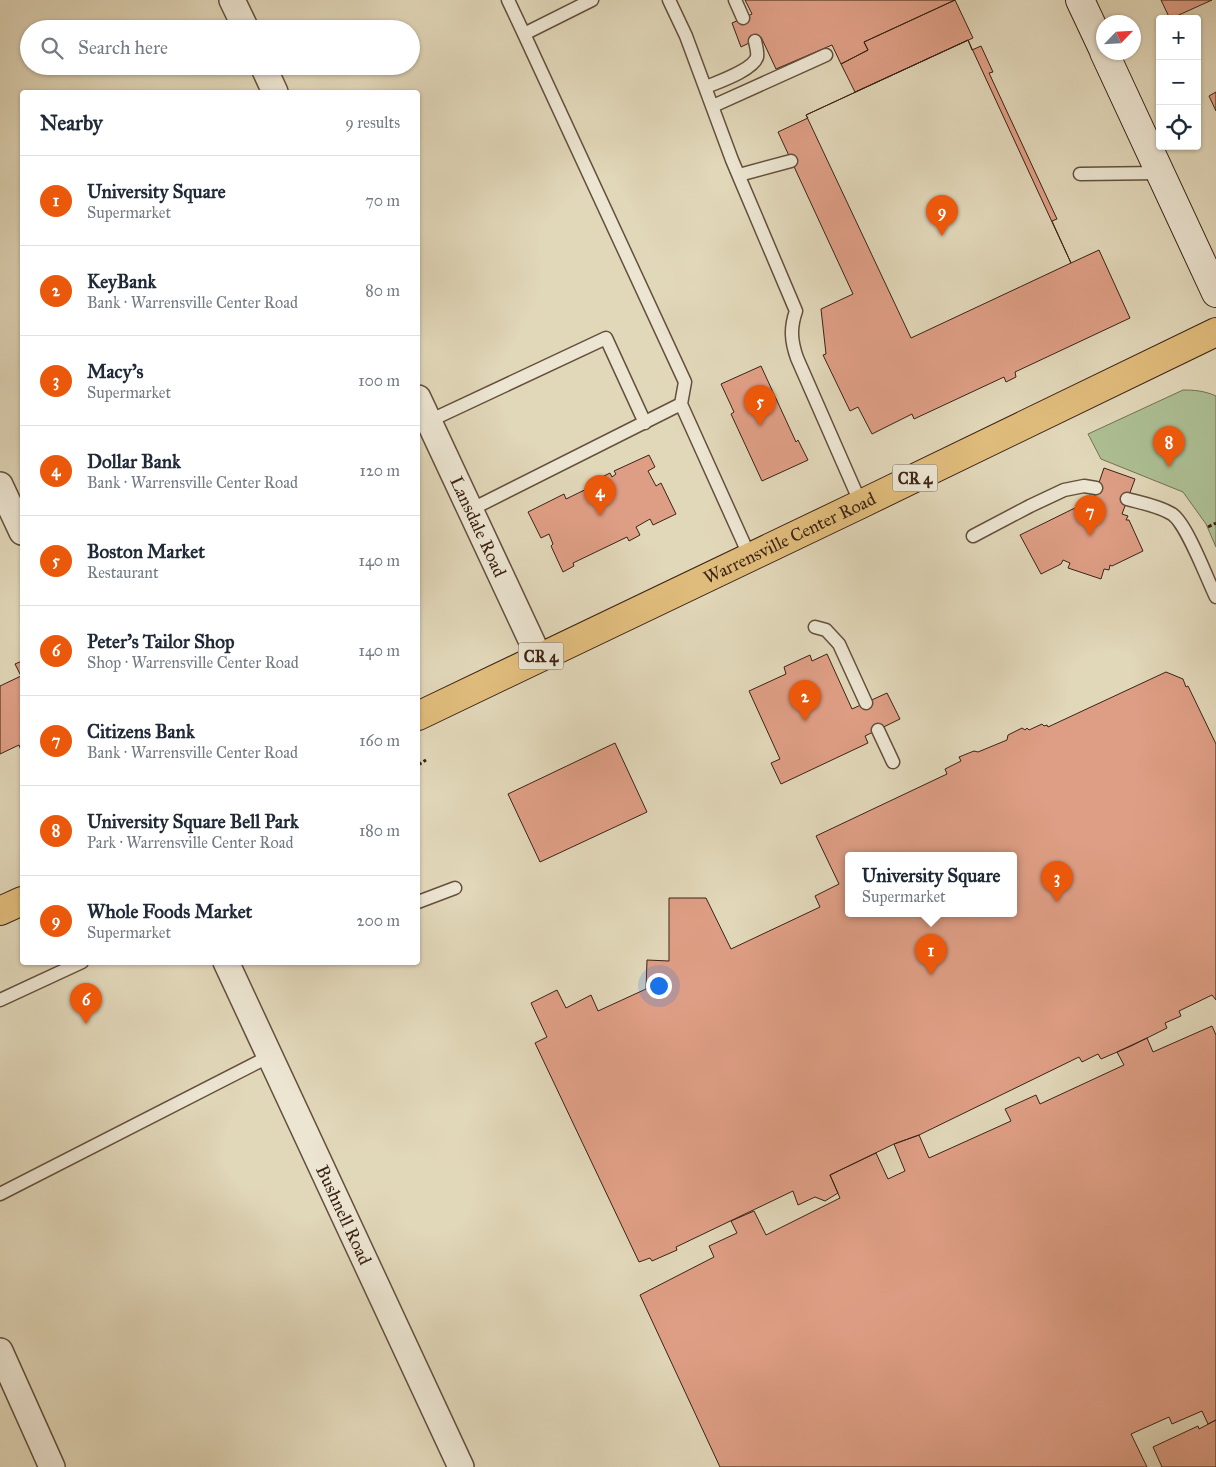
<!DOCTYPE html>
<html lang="en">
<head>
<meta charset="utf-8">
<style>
	:root { --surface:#fff; --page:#f2f2f3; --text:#1f2937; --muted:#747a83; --line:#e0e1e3; --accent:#ea580c }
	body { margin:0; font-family:"IM FELL Great Primer",serif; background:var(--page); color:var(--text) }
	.controls { position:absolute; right:15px; top:15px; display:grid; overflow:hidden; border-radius:5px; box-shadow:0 1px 4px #0004 }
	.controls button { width:45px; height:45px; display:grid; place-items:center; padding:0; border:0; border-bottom:1px solid var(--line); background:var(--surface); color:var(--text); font:25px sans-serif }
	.compass { position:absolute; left:1096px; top:15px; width:45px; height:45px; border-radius:50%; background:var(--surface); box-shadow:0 1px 4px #0004; rotate:65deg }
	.you { position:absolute; left:658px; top:985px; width:18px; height:18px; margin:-12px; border:4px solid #fff; border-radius:50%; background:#1a73e8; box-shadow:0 0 0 8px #1a73e833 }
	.badge { display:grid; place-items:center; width:32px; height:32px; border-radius:50%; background:var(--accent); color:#fff; font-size:16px; font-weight:700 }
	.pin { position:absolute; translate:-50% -41px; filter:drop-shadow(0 1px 2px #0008) }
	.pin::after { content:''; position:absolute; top:26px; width:18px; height:15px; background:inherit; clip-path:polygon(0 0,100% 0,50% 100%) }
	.popup { position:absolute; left:845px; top:852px; width:172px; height:65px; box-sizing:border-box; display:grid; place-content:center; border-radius:5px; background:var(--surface); filter:drop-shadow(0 1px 4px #0005); font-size:16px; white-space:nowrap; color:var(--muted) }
	.popup b { font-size:19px; color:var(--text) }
	.popup::after { content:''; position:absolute; left:50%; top:100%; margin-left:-10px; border:10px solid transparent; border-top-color:var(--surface) }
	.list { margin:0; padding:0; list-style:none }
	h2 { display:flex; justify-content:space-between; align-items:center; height:65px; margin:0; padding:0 20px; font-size:21px }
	h2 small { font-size:16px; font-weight:400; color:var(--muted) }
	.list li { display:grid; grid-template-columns:32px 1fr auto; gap:15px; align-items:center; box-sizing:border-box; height:90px; padding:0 20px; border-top:1px solid var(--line) }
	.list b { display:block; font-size:19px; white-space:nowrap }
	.list p { margin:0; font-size:16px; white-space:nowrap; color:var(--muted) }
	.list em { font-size:16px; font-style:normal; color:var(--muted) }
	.icon { flex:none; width:28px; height:28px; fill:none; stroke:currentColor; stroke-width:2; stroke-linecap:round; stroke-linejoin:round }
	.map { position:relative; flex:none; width:1216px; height:1467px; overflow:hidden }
	.search { position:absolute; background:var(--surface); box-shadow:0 1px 4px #0004; left:20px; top:20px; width:400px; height:55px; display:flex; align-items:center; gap:12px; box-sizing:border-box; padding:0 18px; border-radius:28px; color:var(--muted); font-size:19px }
	.panel { position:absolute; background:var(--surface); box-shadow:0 1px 4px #0004; left:20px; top:90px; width:400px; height:875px; border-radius:5px }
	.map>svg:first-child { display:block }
	.green { fill:#adbf94; stroke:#747154 }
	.building { fill:#de9e85; stroke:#3b2313; fill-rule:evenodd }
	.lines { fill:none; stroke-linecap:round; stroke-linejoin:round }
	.lane-casing { stroke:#64503c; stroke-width:15 }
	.street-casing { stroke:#64503c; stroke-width:28 }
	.secondary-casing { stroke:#3b2313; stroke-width:30 }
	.primary-casing { stroke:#3b2313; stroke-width:30 }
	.path { stroke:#3b2313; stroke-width:3; stroke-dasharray:4 2.5; stroke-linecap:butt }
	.lane { stroke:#ece5d2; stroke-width:12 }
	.street { stroke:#ece5d2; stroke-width:25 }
	.secondary { stroke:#ece5d2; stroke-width:28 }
	.primary { stroke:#e0bc7c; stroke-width:28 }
	.labels { text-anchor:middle; stroke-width:4.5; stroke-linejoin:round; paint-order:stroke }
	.shield { fill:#ece5d2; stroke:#705d4c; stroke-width:1 }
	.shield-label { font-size:16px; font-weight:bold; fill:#3b2313 }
	.street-label { font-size:18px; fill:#3b2313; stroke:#ece5d2 }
</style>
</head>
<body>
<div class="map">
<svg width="1216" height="1467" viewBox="0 0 1216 1467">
	<rect width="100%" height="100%" fill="#e1d7b9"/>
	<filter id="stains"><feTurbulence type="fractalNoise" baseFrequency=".004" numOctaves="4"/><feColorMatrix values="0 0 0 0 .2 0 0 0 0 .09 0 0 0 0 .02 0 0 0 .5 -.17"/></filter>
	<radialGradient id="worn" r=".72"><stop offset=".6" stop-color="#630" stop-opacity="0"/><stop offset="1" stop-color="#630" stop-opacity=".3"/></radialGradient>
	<path class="green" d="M1183,390C1195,390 1205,391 1216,396V547L1206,524L1183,492L1101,459L1088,434Z"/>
	<path class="building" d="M745,0H955L864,42L868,50L841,64L832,45L776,69L761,37L741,47L732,23L752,14Z
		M955,0L973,38L855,92L841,64L868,50L864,42Z
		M1161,0H1212L1170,19Z
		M968,40L1071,263L911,338L806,115Z
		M968,40L972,50L981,46L993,72L989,73L1057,219L1052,221L1071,263L1099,250L1130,318L1015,372L1016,377L1006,382L1004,377L914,419L912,414L872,434L858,407L850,411L823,355L826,354L821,309L853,294L778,132L808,118L806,115Z
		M1216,92V111L1209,96Z
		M761,366L796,442L798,440L808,460L762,481L731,414L734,412L721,384Z
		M649,455L655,467L648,471L656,486L661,483L676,514L653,525L650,519L636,527L640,535L629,541L627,537L573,563L574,566L563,572L551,546L553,544L549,534L541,538L528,512L564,494L566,499L601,482L600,478L610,473L612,477L616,474L614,471Z
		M1104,468L1135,479L1122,514L1128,516L1126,520H1129L1143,551L1112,566L1110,565L1109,570L1104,569L1101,579L1068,568L1070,563L1063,560L1061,564L1041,574L1020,535L1083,504L1085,505L1087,501L1092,503Z
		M827,654L852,709L887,693L900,719L865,736L868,743L781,784L771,763L780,759L749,691L786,674L784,667L810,655L812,661Z
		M22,661V753L19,745L0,754V686L21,676L15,664Z
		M1166,672L1183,679L1186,687L1188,686L1216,744V1000L1212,995L1179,1011L1181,1016L1165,1023L1167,1028L1131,1046L1101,1059L1098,1054L1082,1062L1079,1057L919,1135L894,1144L830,1175L838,1193L825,1201L815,1197L798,1205L793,1191L676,1247L677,1250L652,1261L650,1258L639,1262L535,1043L547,1037L531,1003L557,990L566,1008L591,995L598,1011L646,989L647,960L669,961V898H706L731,949L820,907L815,896L839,884L816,836L947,774L945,769L961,761L959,757L974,751L978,752L1007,740L1008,735L1022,728L1025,730L1027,728L1029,730L1042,724L1044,726L1047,725L1048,727ZM848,856H1014V914H848Z
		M615,743L647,812L540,862L508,794Z
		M1212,1026L1216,1035V1420L1208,1424L1202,1411L1172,1424L1169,1417L1131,1434L1147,1467H720L640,1295L714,1257L709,1246L737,1233L731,1221L754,1211L766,1235L840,1198L830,1175L876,1153L888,1179L905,1171L894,1144L919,1135L929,1158L1011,1121L1005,1109L1036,1095L1040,1104L1124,1065L1117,1052L1147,1038L1153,1052Z
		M1216,1420V1467H1162L1153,1447L1198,1426L1199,1429Z"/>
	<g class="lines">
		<defs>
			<path id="lane" d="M508,0L524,34L592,0
				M669,0L686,36L732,160L796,311C790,328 791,341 797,358L861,504
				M735,0L743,18
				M524,34L685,382L681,404L750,557
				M706,87C718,82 753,70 757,57C758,52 756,46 755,41
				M713,106L826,55
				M1080,174L1160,173
				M739,175L791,161
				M429,421L606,338L645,423
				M1127,499C1142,503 1159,506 1172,514C1187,524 1207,579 1216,597
				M470,510L681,404
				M973,536L1030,506L1064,490L1084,486L1096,488
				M815,627L826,630L839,644L866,703
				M878,730L893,762
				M418,902L455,888
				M0,1000L82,962
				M0,1194L270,1056"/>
			<g id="street">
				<path d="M232,0L246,29"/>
				<path d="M263,66L275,92"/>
				<path id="s1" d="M418,398L539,657"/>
				<path d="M0,485L22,532"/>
				<path id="s2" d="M226,962L461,1467"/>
				<path d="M0,1351L52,1467"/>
			</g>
			<path id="secondary" d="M1080,0L1104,51
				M1104,52L1216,293"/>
			<g id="primary">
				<path id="s3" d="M418,716L861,504L1216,332"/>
				<path d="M0,911L22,901"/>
			</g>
		</defs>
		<use href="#lane" class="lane-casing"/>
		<use href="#street" class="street-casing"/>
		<use href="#secondary" class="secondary-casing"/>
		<use href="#primary" class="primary-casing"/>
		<path class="path" d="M1208,527L1216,523
			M418,765L426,760"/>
		<use href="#lane" class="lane"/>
		<use href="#street" class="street"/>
		<use href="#secondary" class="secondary"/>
		<use href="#primary" class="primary"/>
	</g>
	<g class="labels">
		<g class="shield">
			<rect x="892.5" y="464.5" width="45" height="27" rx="4"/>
			<rect x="518.5" y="642.5" width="45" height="27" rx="4"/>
		</g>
		<g class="shield-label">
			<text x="915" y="484">CR 4</text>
			<text x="541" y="662">CR 4</text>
		</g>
		<g class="street-label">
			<text dy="6" stroke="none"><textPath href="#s1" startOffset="142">Lansdale Road</textPath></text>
			<text dy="6" stroke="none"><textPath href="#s3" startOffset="412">Warrensville Center Road</textPath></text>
			<text dy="6" stroke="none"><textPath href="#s2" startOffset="279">Bushnell Road</textPath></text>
		</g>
	</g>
	<rect width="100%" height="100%" filter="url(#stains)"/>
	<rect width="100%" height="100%" fill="url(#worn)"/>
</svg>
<div class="controls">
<button>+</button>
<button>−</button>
<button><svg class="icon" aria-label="locate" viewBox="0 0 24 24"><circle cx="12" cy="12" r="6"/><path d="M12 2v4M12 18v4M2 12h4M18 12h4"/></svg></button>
</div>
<svg class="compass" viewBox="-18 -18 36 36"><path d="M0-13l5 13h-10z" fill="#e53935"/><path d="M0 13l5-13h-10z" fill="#747a83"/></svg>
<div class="you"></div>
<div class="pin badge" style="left:931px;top:975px">1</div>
<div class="popup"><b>University Square</b>Supermarket</div>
<div class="pin badge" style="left:805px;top:721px">2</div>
<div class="pin badge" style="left:1057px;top:902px">3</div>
<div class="pin badge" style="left:600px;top:516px">4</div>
<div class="pin badge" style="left:760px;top:426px">5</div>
<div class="pin badge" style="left:86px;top:1024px">6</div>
<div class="pin badge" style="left:1090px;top:536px">7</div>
<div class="pin badge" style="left:1169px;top:467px">8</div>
<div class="pin badge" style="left:942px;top:236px">9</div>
<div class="search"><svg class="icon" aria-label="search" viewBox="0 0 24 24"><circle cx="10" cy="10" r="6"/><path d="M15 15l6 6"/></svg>Search here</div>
<section class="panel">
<h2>Nearby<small>9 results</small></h2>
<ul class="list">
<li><span class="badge">1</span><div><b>University Square</b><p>Supermarket</p></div><em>70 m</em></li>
<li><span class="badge">2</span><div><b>KeyBank</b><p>Bank · Warrensville Center Road</p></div><em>80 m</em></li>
<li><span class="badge">3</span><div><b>Macy's</b><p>Supermarket</p></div><em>100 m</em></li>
<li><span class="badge">4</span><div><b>Dollar Bank</b><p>Bank · Warrensville Center Road</p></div><em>120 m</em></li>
<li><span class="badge">5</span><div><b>Boston Market</b><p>Restaurant</p></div><em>140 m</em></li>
<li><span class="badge">6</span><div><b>Peter's Tailor Shop</b><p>Shop · Warrensville Center Road</p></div><em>140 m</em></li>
<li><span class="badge">7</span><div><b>Citizens Bank</b><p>Bank · Warrensville Center Road</p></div><em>160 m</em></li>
<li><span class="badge">8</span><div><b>University Square Bell Park</b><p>Park · Warrensville Center Road</p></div><em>180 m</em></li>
<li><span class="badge">9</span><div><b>Whole Foods Market</b><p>Supermarket</p></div><em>200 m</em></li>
</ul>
</section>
</div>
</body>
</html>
